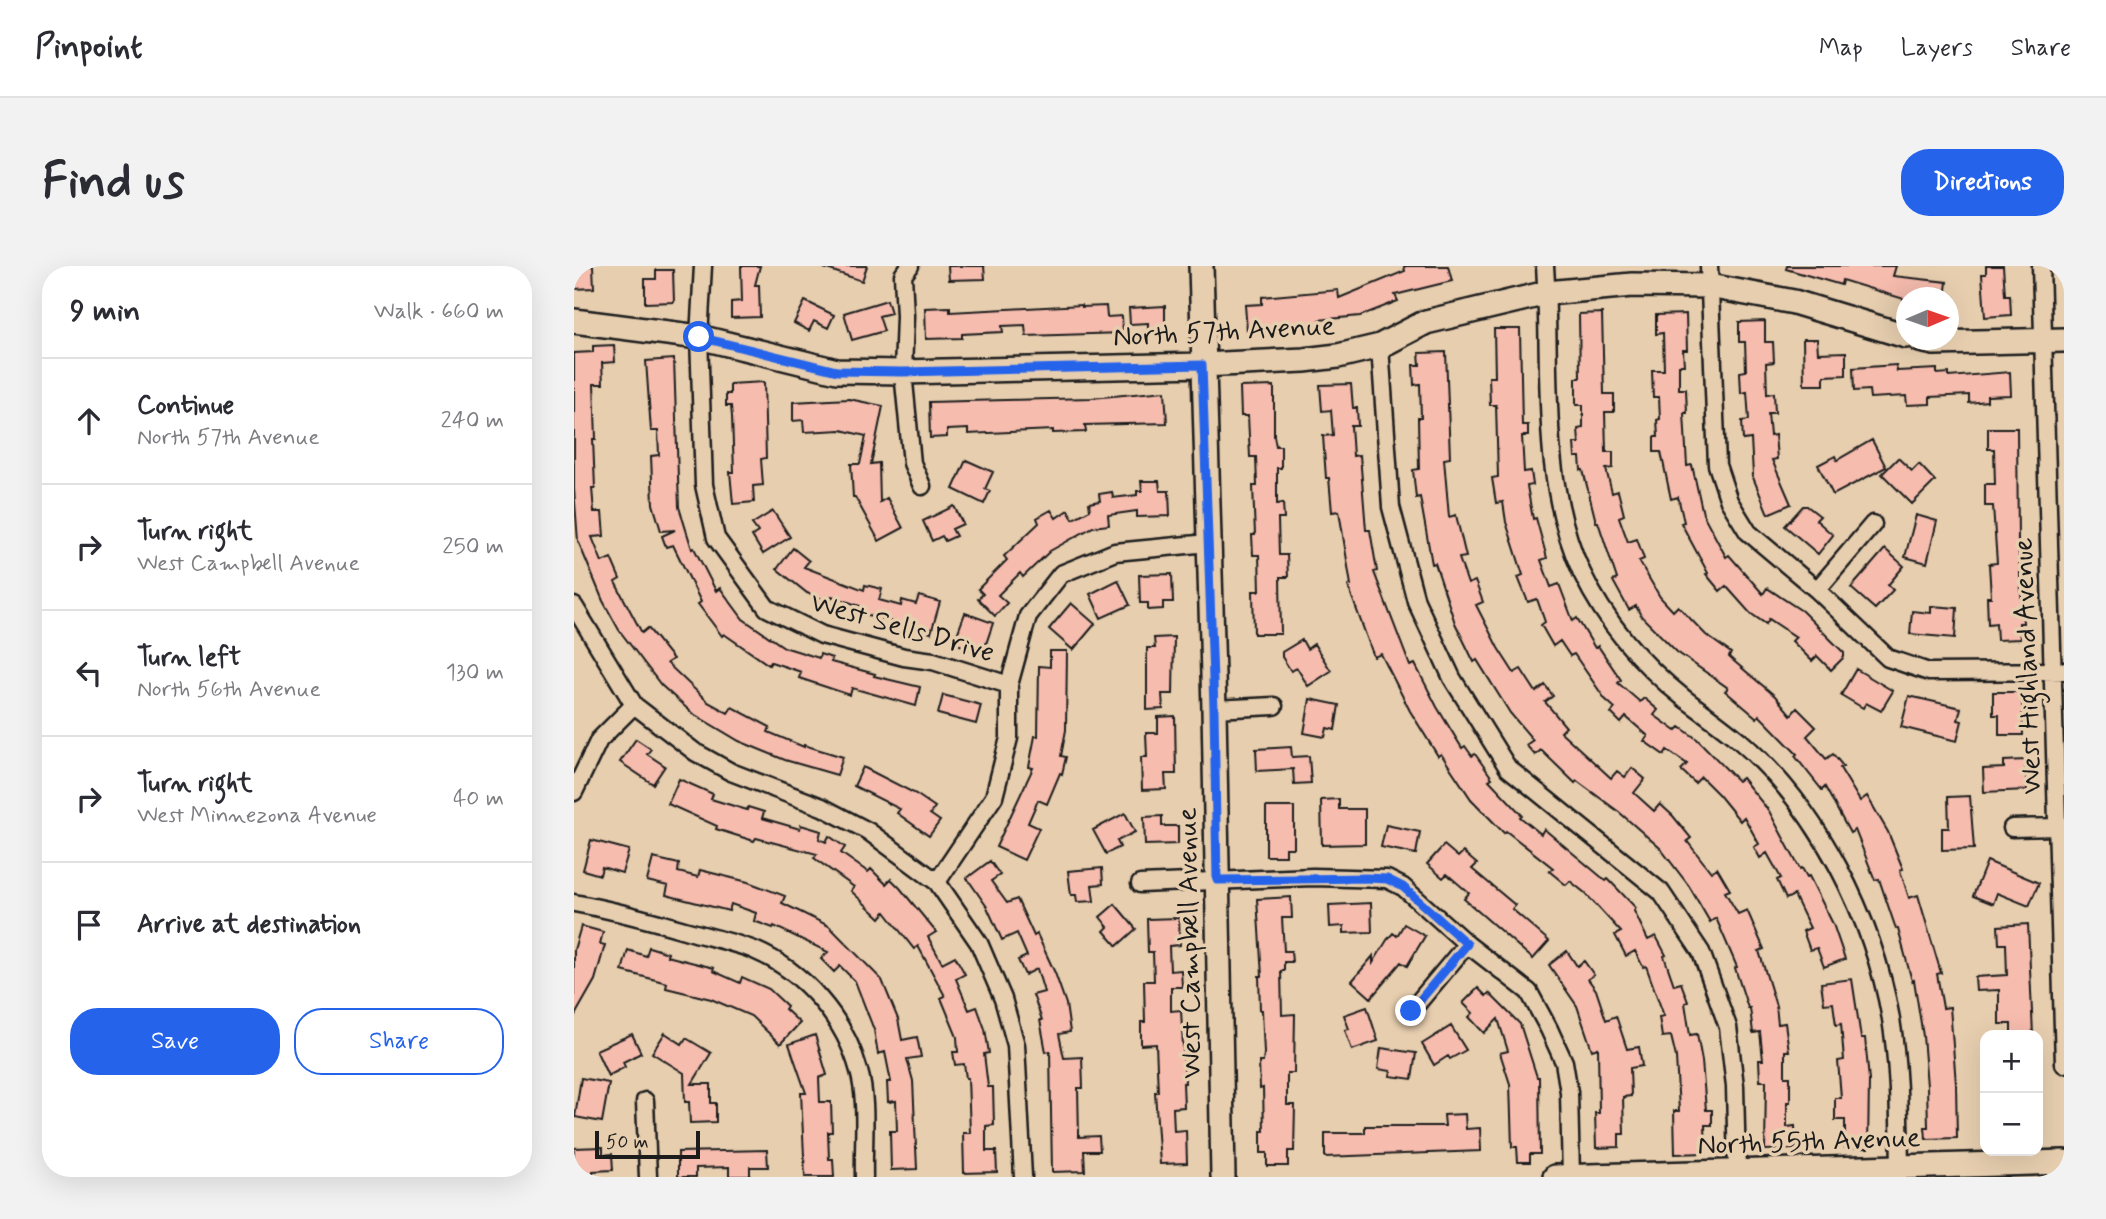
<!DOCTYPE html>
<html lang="en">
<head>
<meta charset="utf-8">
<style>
	:root { --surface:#fff; --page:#f2f2f3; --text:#2b2b33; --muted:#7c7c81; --line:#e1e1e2; --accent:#2563eb }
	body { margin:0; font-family:Mynerve,sans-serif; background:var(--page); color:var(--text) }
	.controls { position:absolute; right:21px; bottom:21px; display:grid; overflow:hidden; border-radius:14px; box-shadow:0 7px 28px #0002 }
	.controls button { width:63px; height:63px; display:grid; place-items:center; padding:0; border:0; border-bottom:2px solid var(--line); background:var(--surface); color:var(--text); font:35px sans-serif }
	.compass { position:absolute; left:1322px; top:21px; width:63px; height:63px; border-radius:50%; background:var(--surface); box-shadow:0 7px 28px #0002; rotate:88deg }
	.scale { position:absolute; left:21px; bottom:18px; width:105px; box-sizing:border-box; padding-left:7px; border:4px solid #1c1c1c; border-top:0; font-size:19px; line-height:24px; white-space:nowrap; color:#1c1c1c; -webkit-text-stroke:5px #e7ceaf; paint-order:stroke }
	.stop { position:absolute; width:21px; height:21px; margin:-16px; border:5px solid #2563eb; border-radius:50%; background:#fff }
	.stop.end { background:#2563eb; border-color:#fff; box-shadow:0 2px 7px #0008 }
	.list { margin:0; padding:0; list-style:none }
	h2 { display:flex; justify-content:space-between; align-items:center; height:91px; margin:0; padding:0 28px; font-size:30px }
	h2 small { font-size:23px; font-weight:400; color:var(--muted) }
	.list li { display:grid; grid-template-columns:46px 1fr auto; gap:21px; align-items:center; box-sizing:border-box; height:126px; padding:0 28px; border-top:2px solid var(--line) }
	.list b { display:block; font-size:26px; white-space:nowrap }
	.list p { margin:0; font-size:23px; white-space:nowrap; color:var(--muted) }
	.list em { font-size:23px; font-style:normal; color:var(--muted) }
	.actions { display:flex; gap:14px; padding:21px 28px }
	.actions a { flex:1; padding:16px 0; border:2px solid var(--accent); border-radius:28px; text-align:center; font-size:24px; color:var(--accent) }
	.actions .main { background:var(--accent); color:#fff }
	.icon { flex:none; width:38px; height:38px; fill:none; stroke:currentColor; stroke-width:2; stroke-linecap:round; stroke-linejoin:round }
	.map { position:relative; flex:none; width:1490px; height:911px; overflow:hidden; border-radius:28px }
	header { display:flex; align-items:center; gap:42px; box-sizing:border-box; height:98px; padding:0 35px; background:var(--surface); border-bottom:2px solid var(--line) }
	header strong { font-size:33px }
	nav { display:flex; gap:38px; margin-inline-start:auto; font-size:24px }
	.intro { display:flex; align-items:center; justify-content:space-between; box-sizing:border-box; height:168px; padding:0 42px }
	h1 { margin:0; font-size:49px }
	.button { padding:18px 32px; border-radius:28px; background:var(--accent); color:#fff; font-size:24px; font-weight:700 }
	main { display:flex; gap:42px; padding:0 42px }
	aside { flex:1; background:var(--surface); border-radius:28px; box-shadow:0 7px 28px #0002 }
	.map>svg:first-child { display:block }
	.building { fill:#f6bcae; stroke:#1c1c1c; stroke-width:2 }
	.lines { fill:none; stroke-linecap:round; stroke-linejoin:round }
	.street-casing { stroke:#1c1c1c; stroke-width:21 }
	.secondary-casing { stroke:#1c1c1c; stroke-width:28 }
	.street { stroke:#e7ceaf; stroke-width:16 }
	.secondary { stroke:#e7ceaf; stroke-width:23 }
	.route { stroke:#2563eb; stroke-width:9 }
	.labels { text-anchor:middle; stroke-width:7; stroke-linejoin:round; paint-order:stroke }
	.street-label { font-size:28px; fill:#1c1c1c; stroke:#e7ceaf }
</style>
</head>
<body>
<header>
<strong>Pinpoint</strong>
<nav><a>Map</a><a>Layers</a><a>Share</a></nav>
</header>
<div class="intro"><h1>Find us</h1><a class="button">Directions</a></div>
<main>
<aside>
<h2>9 min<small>Walk · 660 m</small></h2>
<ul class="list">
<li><svg class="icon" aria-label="ahead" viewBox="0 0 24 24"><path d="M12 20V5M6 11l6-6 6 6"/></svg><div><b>Continue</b><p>North 57th Avenue</p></div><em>240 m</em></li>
<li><svg class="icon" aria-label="right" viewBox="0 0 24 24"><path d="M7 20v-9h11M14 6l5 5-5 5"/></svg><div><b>Turn right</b><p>West Campbell Avenue</p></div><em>250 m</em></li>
<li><svg class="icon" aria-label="left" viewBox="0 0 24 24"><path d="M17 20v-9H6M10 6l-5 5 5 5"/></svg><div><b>Turn left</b><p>North 56th Avenue</p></div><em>130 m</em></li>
<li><svg class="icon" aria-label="right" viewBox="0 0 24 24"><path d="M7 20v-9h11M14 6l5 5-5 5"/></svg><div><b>Turn right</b><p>West Minnezona Avenue</p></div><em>40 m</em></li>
<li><svg class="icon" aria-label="arrive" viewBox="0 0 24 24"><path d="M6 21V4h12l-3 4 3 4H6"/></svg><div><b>Arrive at destination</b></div></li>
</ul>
<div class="actions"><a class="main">Save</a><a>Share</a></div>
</aside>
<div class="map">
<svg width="1490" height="911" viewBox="0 0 1490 911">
	<rect width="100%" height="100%" fill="#e7ceaf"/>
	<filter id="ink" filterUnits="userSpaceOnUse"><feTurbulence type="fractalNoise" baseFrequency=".0143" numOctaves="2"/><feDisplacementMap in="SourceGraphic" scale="14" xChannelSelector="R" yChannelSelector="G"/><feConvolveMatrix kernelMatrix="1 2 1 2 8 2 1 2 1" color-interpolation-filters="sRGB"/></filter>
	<g filter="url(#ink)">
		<path class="building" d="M0,0H19L20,22L0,23Z
			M167,0H186L181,19H185L186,51L157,52V36L168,35Z
			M250,0H293L288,15L250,2Z
			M374,0H410L411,13L375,14Z
			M830,0H874L878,15L821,29L824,35L786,50L745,54V60L673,65L671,39L688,38V31L764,24L765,32L831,5Z
			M1213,0H1322L1319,10L1373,16L1371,32H1333V34L1268,14L1267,19L1212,3Z
			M1412,0H1429L1431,29H1436L1437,49L1411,51L1408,8H1412Z
			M82,4H99L100,36L71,37V13H82Z
			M313,34L317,47L305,50L310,65L278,74L270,47Z
			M231,35L260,49L254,62L240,55L235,65L220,57Z
			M508,39V41L532,40L533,51L548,50L549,67L452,70L451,59L428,60L429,66L388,68V72L352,73L351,42L376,41V46Z
			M591,40V64H574V57L556,58L555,42Z
			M1028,47L1030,128H1040V146H1031L1032,186H1039V202L1032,203L1038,227L1044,225L1050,249L1045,251L1054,276L1063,273L1070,293L1065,295L1086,331L1099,345L1104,340L1132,369L1157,387L1155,391L1201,430L1217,449L1223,442L1242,461L1233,470L1252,493L1259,488L1269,500L1266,502L1286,535L1293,530L1314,566L1329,603L1326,604L1335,632L1344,629L1367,707L1363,708L1369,742L1376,741L1382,818L1383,872L1352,873L1351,861H1354L1353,820L1349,770L1340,714L1338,715L1324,663H1322L1305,613L1301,614L1281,564L1276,567L1251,521L1248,524L1221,490L1223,488L1185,449L1183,452L1151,425L1154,422L1103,386L1067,350L1062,340L1055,344L1039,315L1043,313L1024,256H1022L1009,204H1007L1006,191H1001L1000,177H1005L1004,163L1009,162V139H1002V112H1006L1005,48Z
			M1112,48L1113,84H1109L1110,99H1105V123H1112L1113,147H1110L1113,200L1118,199L1129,248L1152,291L1155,289L1189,328L1193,322L1228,345L1270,387V391L1257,404L1243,390L1238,395L1218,375L1222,371L1195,353L1192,358L1176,347L1152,320L1146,325L1132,308L1134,307L1107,257L1110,256L1104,231L1097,233L1087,186H1080V171H1084L1083,154L1086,153L1085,131H1079L1078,104H1090L1089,67L1082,68V49Z
			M1191,55V76H1199L1200,96L1192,97L1193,128L1200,127L1201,147H1194L1196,170L1201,169L1203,193L1198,194L1217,238L1194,248L1178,209H1179L1177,173L1169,174L1168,155L1175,154L1173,126L1167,127L1166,106L1172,105L1171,76H1165V56Z
			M920,63H946L948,159H954V170H948L950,206L957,205L959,219L953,220L959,253L962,252L973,292L967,294L977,321L985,318L999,355L1003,352L1021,382L1024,380L1047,414L1044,417L1066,436L1070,432L1084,444L1080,449L1102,465L1106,461L1123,473L1164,515L1168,512L1195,545L1226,603L1228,602L1233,611L1235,610L1259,658L1271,693L1250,701L1243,682L1236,684L1229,665L1236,662L1220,629L1212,633L1203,614L1207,612L1193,587L1186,592L1180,581L1185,578L1170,551L1166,555L1145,529L1127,511L1121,517L1107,504L1113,498L1093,484L1090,489L1070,475L1074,470L1052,451L1047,457L1037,447L1041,442L1031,433L1000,388L996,390L986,375L979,380L967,359L971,356L963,333L954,336L944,311L949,309L932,256L929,236L922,237L918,212L924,211L922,139H916L915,111H921Z
			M1229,73H1243L1244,87L1272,86V109L1250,110V119H1230Z
			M40,79L41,96L28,97L29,118H20L22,173H19L21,222H18L20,246H28L30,270L18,271L28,296L37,292L46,313L41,316L68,367L74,362L99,393L93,397L134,436L154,447L158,441L196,461L194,466L230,481V479L269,491L263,509L211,494L165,475L118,447L87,419L45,364L29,335L4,275L0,223V87L19,86V80Z
			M872,86L876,192L870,193L875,251L882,249L892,291L885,292L894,318L901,315L909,336L902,339L924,382L940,407L947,403L962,426L971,419L979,430L971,436L992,461L987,466L1037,512L1043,505L1051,511L1058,502L1071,513L1060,527L1080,545L1086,538L1099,550L1117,572L1113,575L1137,606L1143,602L1156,624L1151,626L1164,648L1173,644L1190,683L1185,685L1202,740L1204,758L1211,757L1215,785H1211V811H1216V836H1213V861L1221,860L1222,883L1191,884L1192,815H1186L1185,794H1189L1186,766L1179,767L1176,742H1174L1161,702L1163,701L1142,652L1136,656L1115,620L1086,582L1045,546L1003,515L1001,517L967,484L961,489L952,479L959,474L936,447L903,394L900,396L881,357L861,297L858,298L846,231L842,232L839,204L845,203L844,152H847L846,118L840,119L839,99H846L845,87Z
			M100,93L105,241L118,283L120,282L142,325L146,322L169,353L210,381L245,392L246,388L258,392L257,396L301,408L300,410L346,421L342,440L278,422L276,429L225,412L227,406L197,396L195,399L150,368L148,370L124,338L127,336L99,279L92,281L88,270L101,264L87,265L79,238L77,190L85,189L84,165H77L72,95Z
			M1322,99L1323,105L1363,103V108L1375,107V111L1436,106L1437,129L1413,130V135L1395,137V129L1356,131V138L1333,139L1332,130L1296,132L1295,124L1280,125L1279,102Z
			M190,116L192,192L187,193L189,219L179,220L180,236L159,238L156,206H160L158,151L157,140H152V128H156V118Z
			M777,118L779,142H783L784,160H777L779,190L786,189L792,264H796L803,305L800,306L836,400L841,398L863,441L888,482L891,480L898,490L901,488L918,512L915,514L948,549L946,551L967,568L970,563L1032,615L1034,613L1062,642L1060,645L1074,674L1082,670L1092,689L1090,690L1100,719L1107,717L1114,736L1111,737L1116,769L1123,768L1128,795L1132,844H1138V859H1131L1132,887L1101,888L1100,845H1105L1102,791L1097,770L1088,771L1085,751L1090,750L1072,700L1069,701L1061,685L1052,690L1041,669L1047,666L1011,627L996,615L992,619L975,605L979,602L932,565L930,567L897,533L867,488L864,490L836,445L807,388L800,391L774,320L777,319L765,245L758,246L755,212H752L749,170L759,169L757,144L748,145L746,119Z
			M700,120V170L702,180H707V202H703V238L709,237L710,253H704L705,289H713L714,311H706L707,368H680L679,325H686L685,289H679L678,269H681L679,220H683L682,191H676L674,150H667L666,121Z
			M591,125L593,157L511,159L512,166L479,167V164L394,168V163L373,164V171L356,172L355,136L518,132Z
			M275,133L309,140L297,198L305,197L306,236L313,232L329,262L305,275L281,231H279L277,198H286L292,170L267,164L230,166L229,154L219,155V136Z
			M1414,162H1443L1444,275L1449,357H1445L1446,373L1423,374L1422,357L1414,358L1413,331H1417L1415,298L1423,297L1419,240H1411V218H1421L1420,183H1414Z
			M1298,174L1312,201L1259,229L1244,199L1261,190L1263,194Z
			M1324,192L1338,205L1345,198L1361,215L1338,238L1308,208Z
			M392,194L419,206L411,223L416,225L410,238L379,223Z
			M567,215H585L586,225H595L596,250L563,251V245L534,249L535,259L519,261L476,285L449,311L446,307L424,329L433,337L421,350L404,333L409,328L404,323L433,294L430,290L465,257L463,252L477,244L482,252L494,244L499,253L516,244L515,237L526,235L525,228L538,226L539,232L563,229V225H568Z
			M380,240L389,258L378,263L382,270L371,275L368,270L358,275L349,255Z
			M1229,240H1233L1246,250L1242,254L1259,269L1244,288L1211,260Z
			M199,245L216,271L189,288L178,270L184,266L178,258Z
			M1342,249L1363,255L1353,297L1331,291Z
			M219,282L235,295L230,301L290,324L291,319L308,323L305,334L327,340L328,334L342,338L345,330L366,336L357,367L284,346L286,340L258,330L256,336L233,327L203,303Z
			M1311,283L1330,300L1314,319L1319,324L1301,343L1277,322Z
			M598,308L599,336H589V343L574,344V337H566L565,309Z
			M544,314L556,339L527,352L516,328Z
			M497,337L521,358L499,384L475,363Z
			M1357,340L1383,342L1381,372L1336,368L1338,345L1357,347Z
			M391,347L419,357L409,387L380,377Z
			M600,371L599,428H588L589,443L573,444V382H581L580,372Z
			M728,374L733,383L740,378L757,405L734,420L723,402L717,405L708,391V386Z
			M476,385H493L492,464L487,490L492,491L488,508L486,507L473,538L464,534L454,557L465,562L450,594L422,581L459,502L455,501L461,470H464L465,400L476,401Z
			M1282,403L1319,425L1307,445L1292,437L1289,442L1267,429Z
			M1419,426H1448L1449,469H1425V449H1419Z
			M369,429L407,439L402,458L364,448Z
			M1335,430L1387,442L1384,454L1388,455L1383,475L1327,461Z
			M736,433L765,439L761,464L753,462L751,471L730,467Z
			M601,450L602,508H591L592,523L568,524L567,491H573L572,467H584V451Z
			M62,473L77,483L73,488L91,500L79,518L46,496Z
			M717,481L718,491L735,490L737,517L720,518L719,503L683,505L682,483Z
			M1451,494L1453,524L1410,526L1409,503L1430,502V495Z
			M289,501L342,528L361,541L356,548L366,555L355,570L323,547L326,543L280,520Z
			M105,513L139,528L137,533L173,544L174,541L190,546L188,552L226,563L227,559L247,565L245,573L252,576L255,570L271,581L267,587L294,606L297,603L312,618L317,613L326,622L362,666L354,671L368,697L381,690L391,708L382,713L395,744L403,741L411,763L415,787L410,788L414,821H419L420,859L412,860V885H422L423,906L390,907L389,867H396L394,812H392L390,798L381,799L379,786H384L383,771L367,732L371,730L344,680L340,683L311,646L306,652L277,625L280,621L240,592L243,588L182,572L180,575L142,563L143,560L94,538Z
			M1396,530L1400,583L1368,584V562H1375L1374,531Z
			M765,533V543H791V578L748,579L747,534Z
			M692,541H720V582H712V590H692Z
			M551,547L561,566L543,575L546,581L532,588L519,564Z
			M588,550V560H604V578L571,579L570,551Z
			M812,559L846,566L842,588L807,581Z
			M17,574L55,584L48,607L28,601L26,609L9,604Z
			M870,579L884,591L889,586L903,598L898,603L941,639L938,643L975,675L959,693L890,633L895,627L873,608L869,612L853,598Z
			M79,592L105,598L104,606L124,611L126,604L174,616L211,630L208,637L255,660L308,714L324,753L328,774L343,771L347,791L333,793L339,815L343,903L317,904L316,865H323L322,835L314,836L313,816H317L311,786L304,788L300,764L281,715L266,700L260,706L247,693L254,686L200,660L199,662L180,655L182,647L157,638L155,645L92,629L94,620L73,615Z
			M416,595L426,609L417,615L433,637L443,633L460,670L463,668L481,707L492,738L496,766L485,768L490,792L508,791L509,822H504L505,871L525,870L526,885H510L511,905L478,906L476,785L472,786L466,754H468L459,729L470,726L463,703L451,709L444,694L453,690L443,667L428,674L413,641L393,612Z
			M1413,595L1465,617L1455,640L1423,627L1419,638L1399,630Z
			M528,602L529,618L518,619L520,635L503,636L502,629H497L494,605Z
			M717,631L718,652H708L710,685H717L718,696H710V705H707L708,749L721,748L720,807H713V839H721L720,885H714V900H693V887H687V865H690L689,822L686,823L685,796H689L690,787L688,744H686L685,710H688L683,633Z
			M797,637L798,666L770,667V660L756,661L755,639Z
			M541,638L562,663L543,680L530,665L534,661L526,651Z
			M605,652L606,679L595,680L596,705L607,704L608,721H597V745L607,744L611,817H609L610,841L599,842L600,865L612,864L613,897L586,898L581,826H584L582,778L567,779V756H571L570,715H580L579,686H574L573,653Z
			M830,658L851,670L833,700L827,696L797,732L778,715L799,690V697L813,674L819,667L823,670Z
			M1454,658L1459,769H1437V758H1425V724L1402,725L1401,711L1433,709L1432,678H1425L1424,660Z
			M7,660L29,666L26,678L31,679L21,714L0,751V684Z
			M75,681L94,687L93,690L140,702L139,705L166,717L168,711L195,723L213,740L211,743L226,757L206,778L177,750L137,733L92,722L93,717L48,705L54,684L72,690Z
			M993,685L1003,700L1010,695L1020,709L1014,713L1022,724L1032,754L1042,750L1053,783L1065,781L1068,800L1056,802L1057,830L1049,831L1050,868H1045V881L1022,882L1021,847H1025L1024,782L1018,784L1003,740L975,699Z
			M1278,713L1287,772H1291L1295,814L1294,882H1271V854H1261V832H1267L1264,795L1270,794L1267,758L1262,759L1259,737L1250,738L1247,717Z
			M904,722L912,730L915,727L946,758L963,811H965L966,888H956V896H944L943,881H938L936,818L926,787L934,785L924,753L910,767L895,751L899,747L889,737Z
			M793,741L804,775L778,784L771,764L775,763L770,749Z
			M877,760L892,784L876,793L874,790L860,799L848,778Z
			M91,767L108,778L112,772L137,787L118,818H137V837H142V856L116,857L115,836H111L110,807L78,787Z
			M58,768L67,787L49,796L51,801L34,810L22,784Z
			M241,769L253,809L245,812L246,836H257L258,866H254L255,893H259L260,911H231L227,827H232L215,778Z
			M807,782L842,787L838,813L816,810L817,805L804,803Z
			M7,812L35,817L28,856L1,851Z
			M891,848L892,863L906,862L907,885L751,891V867H791V860H871L870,849Z
			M29,881V889L38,888L39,904L19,905V911H0V882Z
			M193,884L194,901H176V910H155V901L122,902V911H104V886Z"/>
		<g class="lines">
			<defs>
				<path id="street" d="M129,0L125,71L130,219L142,272L193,342L248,369L330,391L359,395L435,419
					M336,0L329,9L331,50L329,106L338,197L348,220
					M971,0C978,102 964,213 1008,307C1032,357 1068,399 1111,433C1130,447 1148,460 1166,475C1245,543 1299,651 1317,753C1325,802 1325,851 1326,901
					M1135,0L1143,199L1155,235L1174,266L1243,324L1314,392L1355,406L1490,405
					M1467,0L1490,798
					M806,80L817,241L842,335L878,412L934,502L1087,626L1127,686L1154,761L1161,820L1163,905
					M1243,324L1299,258
					M0,340L60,439L121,486L157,506L248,541L294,565L363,616L405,677L429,733L442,779L449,911
					M640,443L700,440
					M0,526L25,474L60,439
					M1438,562L1484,561
					M363,616L420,531L435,472V419L454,350L487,308L541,286L634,277
					M566,618L739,611L813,613L829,621L893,678L955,726L975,763L990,796L995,826L997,911
					M0,637C39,644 76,654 114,665C135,671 159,676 180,684C230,705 271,753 285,805C294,836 289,878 290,911
					M837,745L893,678
					M71,835L74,911"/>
				<path id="secondary" d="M627,0L640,443L649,911
					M0,55L125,71L263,105L329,106L628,99L730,94L764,90L806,80L852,56L973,27L1058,19L1135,20L1220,36L1332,70
					M1346,74L1360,77L1490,74
					M981,911L1490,896"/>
			</defs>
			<use href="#street" class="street-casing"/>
			<use href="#secondary" class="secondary-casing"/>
			<use href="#street" class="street"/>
			<use href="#secondary" class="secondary"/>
		</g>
	</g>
	<g class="lines" filter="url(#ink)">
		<path class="route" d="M125,71L263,105L329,106L628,99L640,443L643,614L793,612L813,613L829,621L893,678L837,745"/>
	</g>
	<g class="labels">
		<g class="street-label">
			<text transform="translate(650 64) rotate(-3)" y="10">North 57th Avenue</text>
			<text transform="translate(329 360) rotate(16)" y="10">West Sells Drive</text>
			<text transform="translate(1452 400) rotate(-92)" y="10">West Highland Avenue</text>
			<text transform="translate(614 677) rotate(-91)" y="10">West Campbell Avenue</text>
			<text transform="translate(1235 874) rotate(-2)" y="10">North 55th Avenue</text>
		</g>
	</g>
</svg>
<div class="controls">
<button>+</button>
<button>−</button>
</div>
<svg class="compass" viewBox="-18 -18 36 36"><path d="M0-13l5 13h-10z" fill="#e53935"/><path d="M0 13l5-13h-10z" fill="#7c7c81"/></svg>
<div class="scale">50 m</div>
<div class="stop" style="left:125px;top:71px"></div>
<div class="stop end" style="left:837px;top:745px"></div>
</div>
</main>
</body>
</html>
